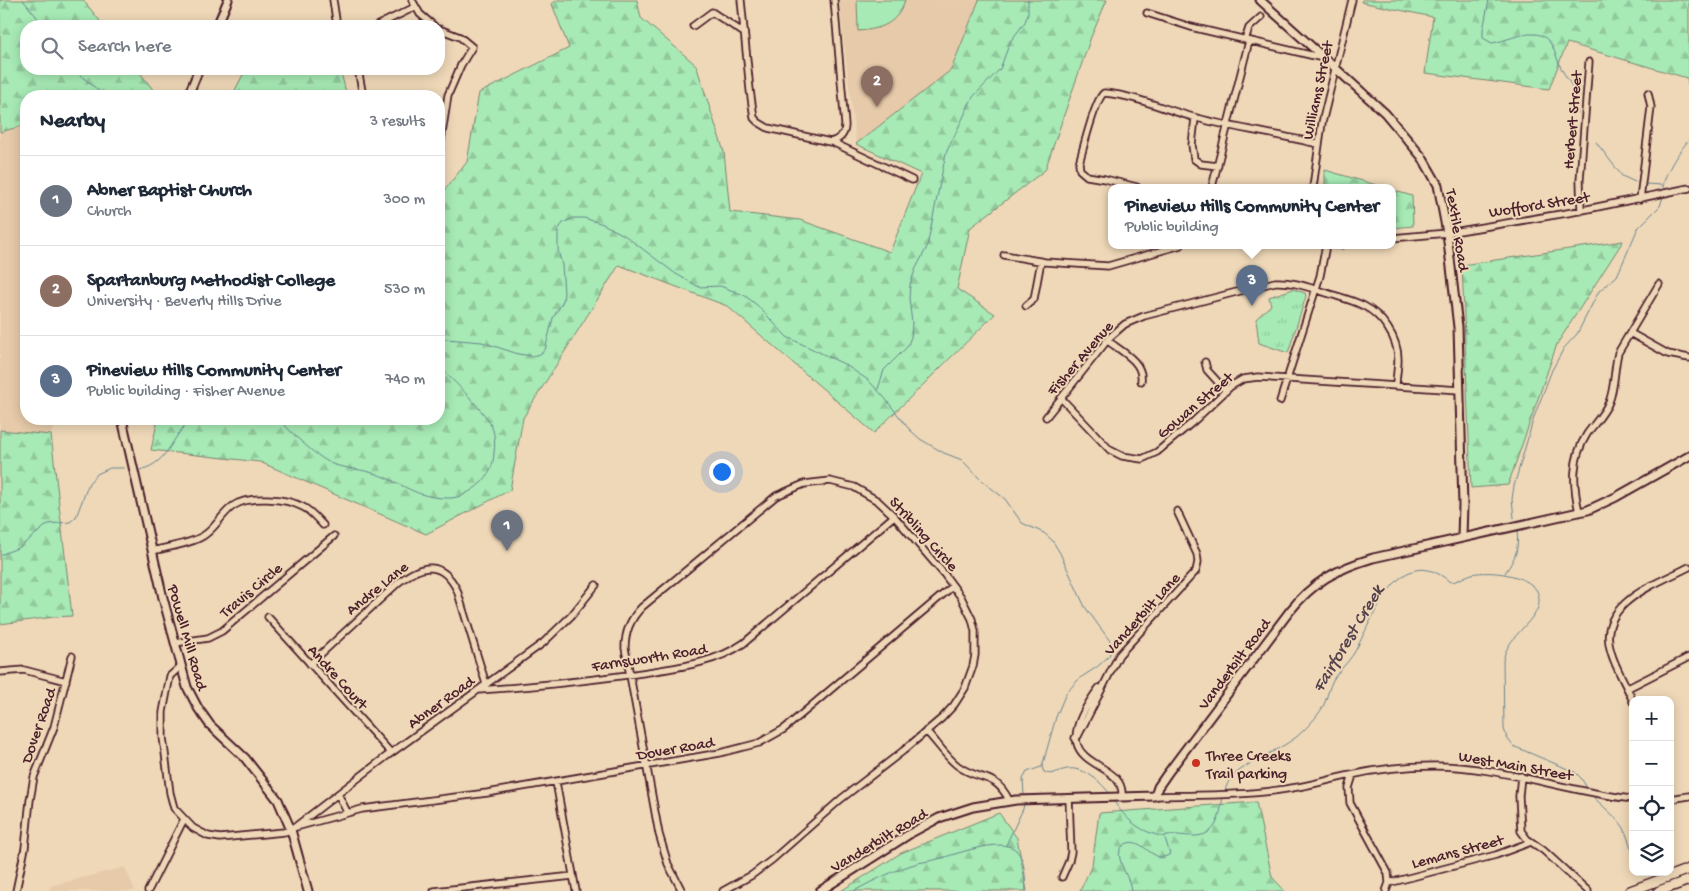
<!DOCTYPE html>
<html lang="en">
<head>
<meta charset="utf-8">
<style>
	:root { --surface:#fff; --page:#f6f6f7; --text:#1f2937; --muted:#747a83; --line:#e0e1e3; --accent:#d93025 }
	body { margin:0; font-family:"Gochi Hand",sans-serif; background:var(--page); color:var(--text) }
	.controls { position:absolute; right:15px; bottom:15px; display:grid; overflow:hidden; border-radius:10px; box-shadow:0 2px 12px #0003 }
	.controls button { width:45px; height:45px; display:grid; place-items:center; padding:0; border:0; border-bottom:1px solid var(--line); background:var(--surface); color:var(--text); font:25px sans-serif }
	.you { position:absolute; left:721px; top:471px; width:18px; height:18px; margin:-12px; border:4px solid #fff; border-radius:50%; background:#1a73e8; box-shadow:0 0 0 8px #1a73e833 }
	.badge { display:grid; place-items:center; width:32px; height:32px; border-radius:50%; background:var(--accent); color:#fff; font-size:16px; font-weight:700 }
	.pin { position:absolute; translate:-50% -41px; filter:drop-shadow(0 1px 2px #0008) }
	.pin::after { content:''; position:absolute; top:26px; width:18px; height:15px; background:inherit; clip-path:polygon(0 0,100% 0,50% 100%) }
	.popup { position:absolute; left:1108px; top:184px; width:288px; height:65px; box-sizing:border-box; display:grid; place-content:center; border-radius:10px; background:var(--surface); filter:drop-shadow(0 1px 4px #0005); font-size:16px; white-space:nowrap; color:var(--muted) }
	.popup b { font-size:19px; color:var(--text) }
	.popup::after { content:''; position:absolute; left:50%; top:100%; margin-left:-10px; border:10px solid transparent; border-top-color:var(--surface) }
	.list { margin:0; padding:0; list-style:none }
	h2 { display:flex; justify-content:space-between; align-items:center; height:65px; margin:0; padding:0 20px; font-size:21px }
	h2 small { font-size:16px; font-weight:400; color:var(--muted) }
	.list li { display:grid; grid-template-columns:32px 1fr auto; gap:15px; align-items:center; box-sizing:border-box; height:90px; padding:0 20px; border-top:1px solid var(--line) }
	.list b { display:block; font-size:19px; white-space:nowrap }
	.list p { margin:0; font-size:16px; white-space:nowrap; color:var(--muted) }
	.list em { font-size:16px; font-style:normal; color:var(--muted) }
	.icon { flex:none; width:28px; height:28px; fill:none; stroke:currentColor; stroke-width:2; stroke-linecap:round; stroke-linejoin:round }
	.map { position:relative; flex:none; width:1689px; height:891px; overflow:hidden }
	.search { position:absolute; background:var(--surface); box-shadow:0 2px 12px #0003; left:20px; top:20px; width:425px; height:55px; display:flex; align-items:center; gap:12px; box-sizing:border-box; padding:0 18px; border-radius:20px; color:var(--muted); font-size:19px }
	.panel { position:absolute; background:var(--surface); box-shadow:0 2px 12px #0003; left:20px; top:90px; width:425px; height:335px; border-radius:20px }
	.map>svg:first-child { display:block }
	.built { fill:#e6caa9 }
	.grass { fill:url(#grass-tufts); stroke:#788470 }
	.forest { fill:url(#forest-firs); stroke:#788470 }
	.garden { fill:#a7eab5; stroke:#788470 }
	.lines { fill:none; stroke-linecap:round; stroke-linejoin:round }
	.stream { stroke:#66848f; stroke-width:1 }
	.minor-casing { stroke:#4a1f2b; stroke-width:9 }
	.tertiary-casing { stroke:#4a1f2b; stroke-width:11 }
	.primary-casing { stroke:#4a1f2b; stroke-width:12 }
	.minor { stroke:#efd8b8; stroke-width:5.5 }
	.tertiary { stroke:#efd8b8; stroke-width:7 }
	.primary { stroke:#efd8b8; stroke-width:9 }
	.poi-dot { fill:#c8321e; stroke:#efd8b8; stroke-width:2 }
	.labels { text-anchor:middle; stroke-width:4; stroke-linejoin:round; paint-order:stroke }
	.street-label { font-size:16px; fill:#4a1f2b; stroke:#efd8b8 }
	.poi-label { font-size:16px; fill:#4a1f2b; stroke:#efd8b8; text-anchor:start }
	.water-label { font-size:18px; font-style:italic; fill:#53414c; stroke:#efd8b8 }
</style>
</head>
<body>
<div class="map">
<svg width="1689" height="891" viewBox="0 0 1689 891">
	<defs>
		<pattern id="grass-tufts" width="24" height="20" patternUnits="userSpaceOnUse" patternTransform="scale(1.25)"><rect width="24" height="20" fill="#a7eab5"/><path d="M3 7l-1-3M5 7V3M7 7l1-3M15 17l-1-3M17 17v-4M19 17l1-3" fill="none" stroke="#91c89c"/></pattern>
		<pattern id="forest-firs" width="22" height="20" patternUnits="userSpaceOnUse" patternTransform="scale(1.25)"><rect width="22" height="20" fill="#a7eab5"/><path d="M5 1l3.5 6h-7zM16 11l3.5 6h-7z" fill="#91c89c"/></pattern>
	</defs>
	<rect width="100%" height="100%" fill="#efd8b8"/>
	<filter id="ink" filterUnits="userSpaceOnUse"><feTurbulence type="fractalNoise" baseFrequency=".02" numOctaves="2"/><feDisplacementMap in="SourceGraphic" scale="10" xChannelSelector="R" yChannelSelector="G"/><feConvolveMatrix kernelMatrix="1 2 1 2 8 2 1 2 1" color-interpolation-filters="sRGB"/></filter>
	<g filter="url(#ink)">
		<path class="built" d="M839,0H979L951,70L856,144Z
			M26,125V419H57L51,435L0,430V132Z
			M125,867L135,891H48L51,886Z"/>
		<path class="grass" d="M1293,289L1305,293L1306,296L1288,353L1259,343L1256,319L1271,305L1269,297Z"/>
		<path class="forest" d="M0,0H83L104,26H26V69H137L158,96H26V125L0,132Z
			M557,0H637L641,18L696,65L724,152L730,212L800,220L890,252L921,174L856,144L951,70L979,0H1107L1091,37L1045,170L970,228L957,289L995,314L874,433L727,306L619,265L523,418L510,490L426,534L260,462L151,450L158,419H439V193H442L467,162L479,93L569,48L552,4Z
			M1362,0H1689V90L1687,78L1567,43L1549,89L1425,73L1433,17L1361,2Z
			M246,69H340L347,96H232Z
			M1325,170L1383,187H1325Z
			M1392,190L1412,196L1413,226L1392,228Z
			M1623,241L1557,344L1508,485L1471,488L1462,265Z
			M0,430L51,435L72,616L54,617L0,624Z
			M1256,802L1272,877L1285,891H1080L1092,865L1099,813Z
			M999,813L1017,838L1027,891H841L901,853Z"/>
		<path class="garden" d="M857,0H905C897,24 882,29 858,31Z"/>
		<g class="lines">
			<path class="stream" d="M23,0L44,26
				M1489,0L1483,30V38L1492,43C1506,41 1519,33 1534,34C1553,34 1555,57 1562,70C1566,77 1571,83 1573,90C1576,99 1573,104 1578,113
				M73,69L105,96
				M1596,142L1622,176L1635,182
				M1645,184L1662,185
				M1663,190C1662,176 1679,151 1689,140
				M439,340L446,339L482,342L518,354L532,356L540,354L545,350L553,318L563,301L564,293L562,265L558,250V230L563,223L573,218H584L603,224L624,235L676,274L699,287L720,286L744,295L757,305L787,337L844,364L868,380L884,397L909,429L920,439L944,453L962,460L981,480L1005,499L1022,523L1044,533L1052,540L1060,553L1085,607L1110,641L1111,650L1109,656L1097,667L1080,678L1066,693L1056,717L1042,767L1044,772C1053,776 1054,772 1063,770C1082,764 1100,781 1110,794
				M878,389L884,370L907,347L911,337L912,323L909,298L910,285L915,270L927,247L946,153L973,97L1000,69L1010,42L1025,22L1028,14V0
				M280,419C289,432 320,460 335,465C348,469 362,469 376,474C403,483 415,498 447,498C459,499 472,491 481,483C490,474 493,466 494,453C495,446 495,436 493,430C487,412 453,381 439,366
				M140,470C171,462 170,436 192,419
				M1514,518L1512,499L1514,486L1534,417L1552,370L1564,348L1577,334L1599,291L1617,276L1638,228L1660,206L1663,197
				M0,555L20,547L48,524L70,522L76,517L89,483L97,474L110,468H124
				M1505,573C1516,557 1519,550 1517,530
				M1225,791C1226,788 1227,784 1229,781C1242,762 1283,751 1302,732C1310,724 1321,713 1325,702C1328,695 1329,687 1333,680C1338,671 1348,663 1354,653C1373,620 1399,538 1450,582C1458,582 1464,576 1472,574C1489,570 1527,574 1537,591C1541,600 1539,609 1533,616C1522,631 1507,641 1503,660L1504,729L1507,738L1513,746L1575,772L1581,778L1587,788
				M1590,794L1618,820L1624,828L1633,853
				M1024,795L1023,779L1027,772L1041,767
				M1113,800C1127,821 1140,832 1165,837L1166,835C1175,834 1184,836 1194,836C1218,836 1220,815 1223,796
				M1006,845L1023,809L1024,804
				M1655,872L1658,874
				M854,891C874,880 897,869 918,863C923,862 929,861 934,860C952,856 1001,836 1016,850C1026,860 1025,879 1026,891
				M1131,891C1131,879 1116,861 1120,850C1122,846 1124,844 1128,843C1144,838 1154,866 1170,854L1165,838"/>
			<defs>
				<path id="minor" d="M333,0L337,26
					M412,0L420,14L434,26
					M741,0L750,90L754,118L758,122L768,128L830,142C839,140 845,135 845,125L834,0
					M1147,13L1191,27L1323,58
					M376,26L415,7
					M693,26L712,12L744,33
					M439,29L460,37L472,47L461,65L448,95L439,153
					M1245,40L1249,28L1261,17
					M358,69L363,96
					M1195,118L1192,145L1194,159L1201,164L1218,166
					M832,142L912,180
					M1137,187L1105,179L1087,176L1080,170L1079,163C1083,150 1095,99 1104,93C1138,96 1165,110 1197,118C1237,129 1278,134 1318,144
					M1212,187L1249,41
					M1313,187L1322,123L1352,0
					M1640,199L1651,107L1648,93
					M1581,211L1580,180L1589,62
					M1392,238L1447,233L1573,212L1689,188
					M1334,245H1341
					M1004,255L1045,262L1108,266L1181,245
					M1026,306L1034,299L1041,261
					M1630,333L1668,354L1689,358
					M1108,341C1121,351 1144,362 1141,381
					M1205,362L1207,370L1226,391
					M1061,398L1110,450L1122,456L1142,459L1157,452L1194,421L1231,386L1243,379L1258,377L1460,390
					M1280,401L1320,276L1326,245
					M1046,417L1110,337L1125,324L1144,316L1275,282C1294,281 1310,288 1327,293C1339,297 1353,300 1364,306C1382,315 1398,338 1398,359C1398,368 1396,377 1396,386
					M1579,512C1573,485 1571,459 1587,434C1594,424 1604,414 1609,402C1615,387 1614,369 1618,353L1659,284
					M152,551C165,548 193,543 203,536C215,529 221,515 233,506C248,495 286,498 303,507C311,511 317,519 323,525
					M268,617L391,753
					M175,643L208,638L222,631L334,536
					M310,664L399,582C422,564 442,560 457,590L486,684
					M181,666L170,676L163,712V737L170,793L174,808L193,828L208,836L220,838L284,832L291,830L387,756L543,643L571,616L596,585
					M0,672L24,670L66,681
					M1099,688C1035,774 1126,754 1122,797
					M1628,688L1689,657
					M478,690C531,687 583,681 635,674C672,668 713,665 744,643L894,516
					M1633,702C1627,685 1616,670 1611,652C1595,604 1656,584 1689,567
					M926,731C937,742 946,757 958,766C980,782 994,771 1009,800
					M1075,738L1078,736L1119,655L1196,571L1198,562L1197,554L1177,511
					M1353,775L1349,788L1350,803L1388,873L1389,883L1386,891
					M1521,776L1519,796L1521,831L1527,839L1543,850L1588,891
					M556,782L576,891
					M338,794L347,812
					M1155,796C1200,795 1247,796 1292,788C1312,785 1331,779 1351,775C1378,769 1407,766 1434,766C1502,766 1566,792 1633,799
					M1670,799L1689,796
					M296,827L362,809L487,793L720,753L759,743L784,729L953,586
					M1062,877L1069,861L1071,852L1069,798
					M1389,883L1496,855L1531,842
					M16,891L25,848L30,800L34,777L54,727L72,656
					M148,891L184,819
					M434,891L573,876
					M682,891L668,864L659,834L625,648C625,632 630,619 642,607L776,496L804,484L830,481L854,487L878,501L894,516L944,574L961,597L972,619L975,631V655L973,666L965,688L954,705L942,718L903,751L841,799L773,859L752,875L723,891"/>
				<path id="tertiary" d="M1260,0L1385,113L1422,157L1438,185L1447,233L1458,327L1463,505L1462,537
					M217,26L228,0
					M188,96L199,69
					M122,419L163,598L187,687L198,708L210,725L245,758L278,800L291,830L308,891
					M820,891L911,833L939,818L973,807L1016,800L1155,796L1158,787L1167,774L1289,612C1313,582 1336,569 1373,558L1588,510L1616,497L1689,456"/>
				<path id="primary" d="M1630,891L1689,869
					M1659,891L1689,880"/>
			</defs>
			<use href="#minor" class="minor-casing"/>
			<use href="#tertiary" class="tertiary-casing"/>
			<use href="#primary" class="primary-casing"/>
			<use href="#minor" class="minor"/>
			<use href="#tertiary" class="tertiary"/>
			<use href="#primary" class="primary"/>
		</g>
	</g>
	<circle class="poi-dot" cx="1196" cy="763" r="5"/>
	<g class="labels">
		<g class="street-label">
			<text transform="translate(1316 90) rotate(-78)" y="6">Williams Street</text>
			<text transform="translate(1571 120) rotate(-85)" y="6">Herbert Street</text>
			<text transform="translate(1539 203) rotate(-9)" y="6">Wofford Street</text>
			<text transform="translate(1459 230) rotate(81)" y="6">Textile Road</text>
			<text transform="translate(1079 357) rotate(-49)" y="6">Fisher Avenue</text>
			<text transform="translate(1194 404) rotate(-40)" y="6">Gowan Street</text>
			<text transform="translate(925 533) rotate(48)" y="6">Stribling Circle</text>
			<text transform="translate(376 587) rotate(-39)" y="6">Andre Lane</text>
			<text transform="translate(250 589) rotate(-40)" y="6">Travis Circle</text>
			<text transform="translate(1141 613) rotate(-48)" y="6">Vanderbilt Lane</text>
			<text transform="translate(189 637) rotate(74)" y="6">Powell Mill Road</text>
			<text transform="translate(649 656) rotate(-9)" y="6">Farnsworth Road</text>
			<text transform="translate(1233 663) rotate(-53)" y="6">Vanderbilt Road</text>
			<text transform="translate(339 676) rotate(48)" y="6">Andre Court</text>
			<text transform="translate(440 701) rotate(-36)" y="6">Abner Road</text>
			<text transform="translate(37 725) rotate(-71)" y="6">Dover Road</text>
			<text transform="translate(675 747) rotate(-10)" y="6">Dover Road</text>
			<text transform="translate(1516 764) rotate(10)" y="6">West Main Street</text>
			<text transform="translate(878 839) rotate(-31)" y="6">Vanderbilt Road</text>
			<text transform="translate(1457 850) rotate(-15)" y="6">Lemans Street</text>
		</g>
		<g class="poi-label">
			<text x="1206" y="760">Three Creeks<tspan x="1206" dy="18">Trail parking</tspan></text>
		</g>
		<g class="water-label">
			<text transform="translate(1347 638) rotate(-59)" y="6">Fairforest Creek</text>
		</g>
	</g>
</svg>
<div class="controls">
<button>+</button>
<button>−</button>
<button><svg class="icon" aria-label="locate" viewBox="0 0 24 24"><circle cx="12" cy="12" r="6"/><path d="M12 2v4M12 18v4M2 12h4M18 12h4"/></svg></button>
<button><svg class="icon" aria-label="layers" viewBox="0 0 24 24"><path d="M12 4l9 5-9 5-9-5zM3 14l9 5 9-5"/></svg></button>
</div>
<div class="you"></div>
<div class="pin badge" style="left:507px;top:551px;background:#6b7280">1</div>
<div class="pin badge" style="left:877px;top:107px;background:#8d6e63">2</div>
<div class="pin badge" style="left:1252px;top:306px;background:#5c6f8a">3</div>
<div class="popup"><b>Pineview Hills Community Center</b>Public building</div>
<div class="search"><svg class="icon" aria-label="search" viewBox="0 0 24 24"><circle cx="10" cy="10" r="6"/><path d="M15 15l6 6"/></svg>Search here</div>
<section class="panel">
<h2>Nearby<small>3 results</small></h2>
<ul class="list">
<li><span class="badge" style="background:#6b7280">1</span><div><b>Abner Baptist Church</b><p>Church</p></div><em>300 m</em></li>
<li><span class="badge" style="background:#8d6e63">2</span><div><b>Spartanburg Methodist College</b><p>University · Beverly Hills Drive</p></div><em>530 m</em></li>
<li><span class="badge" style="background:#5c6f8a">3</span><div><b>Pineview Hills Community Center</b><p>Public building · Fisher Avenue</p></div><em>740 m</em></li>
</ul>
</section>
</div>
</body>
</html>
